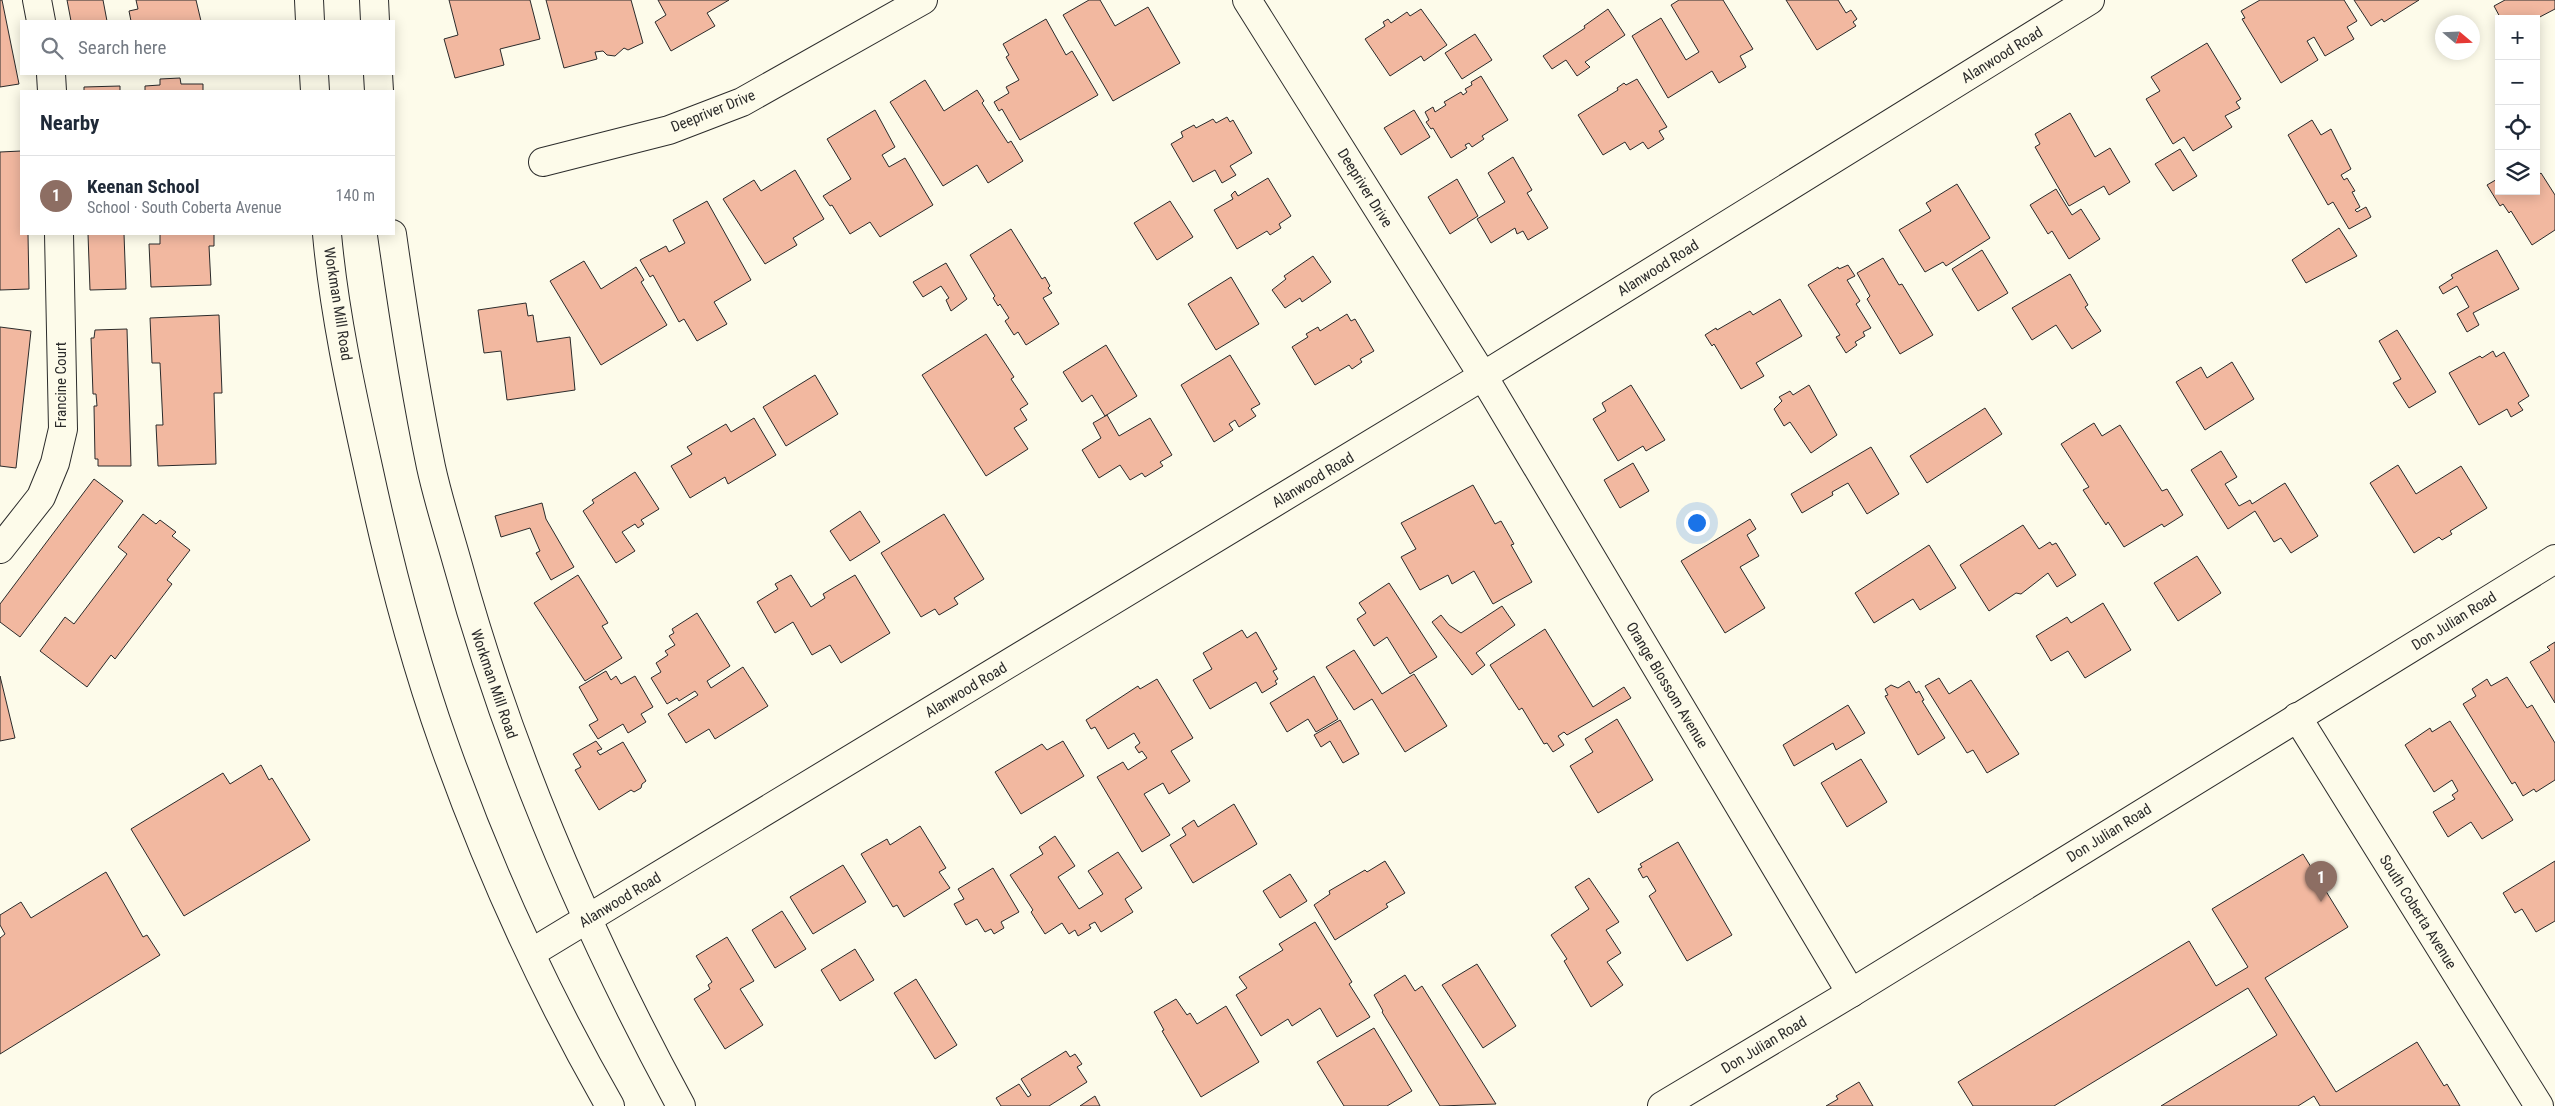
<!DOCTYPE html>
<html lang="en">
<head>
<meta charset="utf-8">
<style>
	:root { --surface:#fff; --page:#f6f6f7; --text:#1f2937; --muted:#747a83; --line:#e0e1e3; --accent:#c62828 }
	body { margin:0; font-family:"Roboto Condensed",sans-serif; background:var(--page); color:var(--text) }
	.controls { position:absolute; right:15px; top:15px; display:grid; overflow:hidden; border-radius:0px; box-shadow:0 2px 12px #0003 }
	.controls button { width:45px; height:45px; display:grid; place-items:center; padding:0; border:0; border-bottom:1px solid var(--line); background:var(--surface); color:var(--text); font:25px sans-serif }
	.compass { position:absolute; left:2435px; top:15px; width:45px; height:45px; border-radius:50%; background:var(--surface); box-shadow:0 2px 12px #0003; rotate:109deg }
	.you { position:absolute; left:1696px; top:522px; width:18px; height:18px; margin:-12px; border:4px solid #fff; border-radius:50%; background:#1a73e8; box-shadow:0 0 0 8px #1a73e833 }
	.badge { display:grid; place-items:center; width:32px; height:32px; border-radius:50%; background:var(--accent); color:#fff; font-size:16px; font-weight:700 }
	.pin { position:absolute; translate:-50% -41px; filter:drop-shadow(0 1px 2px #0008) }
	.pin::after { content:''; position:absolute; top:26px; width:18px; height:15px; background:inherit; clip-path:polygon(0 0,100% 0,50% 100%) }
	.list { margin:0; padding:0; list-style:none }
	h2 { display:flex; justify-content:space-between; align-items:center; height:65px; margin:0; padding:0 20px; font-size:21px }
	h2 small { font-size:16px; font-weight:400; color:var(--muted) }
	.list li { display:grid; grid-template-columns:32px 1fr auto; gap:15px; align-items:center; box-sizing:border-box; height:80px; padding:0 20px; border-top:1px solid var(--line) }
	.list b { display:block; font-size:19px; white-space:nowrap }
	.list p { margin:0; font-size:16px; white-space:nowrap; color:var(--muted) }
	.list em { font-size:16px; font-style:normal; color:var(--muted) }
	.icon { flex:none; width:28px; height:28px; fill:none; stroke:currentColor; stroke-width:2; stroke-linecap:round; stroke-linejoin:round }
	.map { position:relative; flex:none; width:2555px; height:1106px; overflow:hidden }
	.search { position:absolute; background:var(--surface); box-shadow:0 2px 12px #0003; left:20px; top:20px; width:375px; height:55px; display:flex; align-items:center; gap:12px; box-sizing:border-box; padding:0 18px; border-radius:0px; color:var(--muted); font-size:19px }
	.panel { position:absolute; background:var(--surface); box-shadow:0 2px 12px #0003; left:20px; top:90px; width:375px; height:145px; border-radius:0px }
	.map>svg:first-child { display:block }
	.building { fill:#f2b8a0; stroke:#2b2b2b }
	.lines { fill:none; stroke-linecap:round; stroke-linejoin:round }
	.street-casing { stroke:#2b2b2b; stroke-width:30 }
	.secondary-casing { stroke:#2b2b2b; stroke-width:30 }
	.street { stroke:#fdfbea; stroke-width:28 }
	.secondary { stroke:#fdfbea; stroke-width:28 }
	.labels { text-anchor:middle; stroke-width:4; stroke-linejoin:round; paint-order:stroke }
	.street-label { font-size:15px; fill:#2b2b2b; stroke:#fdfbea }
</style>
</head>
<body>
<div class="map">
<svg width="2555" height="1106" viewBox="0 0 2555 1106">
	<rect width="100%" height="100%" fill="#fdfbea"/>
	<path class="building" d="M0,0H2L19,84L0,87Z
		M67,0H103L107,21H71Z
		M136,0H196L201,21H131L129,11L138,9Z
		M449,0H530L540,39L500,49L504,65L455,78L444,39L458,35Z
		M546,0H631L643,43L628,50L624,48L615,56L607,55L603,51L595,52L597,59L564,68Z
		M658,0H729L707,13L715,26L671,51L655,22L666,15Z
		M1089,0H1100L1115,26L1148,7L1180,63L1113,101L1063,15Z
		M1679,0H1723L1753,49L1740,56L1746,67L1719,83L1712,71L1668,98L1632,36L1661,18L1686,60L1699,52L1671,5Z
		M1786,0H1838L1846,13L1851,10L1857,19L1853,22L1856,26L1817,50Z
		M2260,0H2344L2357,21L2347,27L2354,39L2325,56L2314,37L2307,41L2318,60L2281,83L2242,19L2245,18L2241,11Z
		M2354,0H2419L2384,22L2382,19L2371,26Z
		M2505,0H2555V9L2536,19H2501L2494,6Z
		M1421,9L1447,45L1424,61L1421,56L1390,76L1365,39L1385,26L1383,22L1388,19L1391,23L1407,12L1410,16Z
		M1608,9L1625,35L1585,62L1590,67L1577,76L1566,60L1552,69L1543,56L1585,28L1584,26Z
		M1046,19L1066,55L1072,51L1098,95L1020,140L1002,109L999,111L994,102L1009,93L1006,87L1019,80L1006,57L1009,55L1003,44Z
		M1475,34L1492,60L1462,79L1445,53Z
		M2207,43L2241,99L2236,102L2240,108L2225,116L2232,127L2193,151L2184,137L2173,144L2146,99L2160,91L2151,77Z
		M1481,76L1508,120L1482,136L1484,139L1472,147L1469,143L1465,145L1467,148L1451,158L1433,128L1431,129L1426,122L1429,120L1425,112L1433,107L1435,112L1446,105L1444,102L1461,92L1463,95L1467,92L1465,89L1472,85L1471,82Z
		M180,78L181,84H203V91H145V86L160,85V79Z
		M1637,79L1667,127L1659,131L1664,139L1648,149L1643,142L1630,150L1625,142L1603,155L1578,115L1618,90L1617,88L1624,83L1626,85Z
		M925,80L944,111L977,90L984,101L982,103L1008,143L1011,141L1023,161L988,183L977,165L943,186L890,102Z
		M120,86V91H84V87Z
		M875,110L895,147L882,155L889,167L905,158L933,205L880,237L870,222L850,234L832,205L830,206L823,196L851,179L827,139Z
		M1414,110L1430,137L1401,155L1384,128Z
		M2070,113L2095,157L2110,148L2130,182L2109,195L2104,186L2069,206L2035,147L2040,144L2035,134Z
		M1227,117L1230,122L1233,120L1252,153L1230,166L1236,175L1222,183L1215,170L1193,182L1171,144L1183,137L1181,132L1194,125L1196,128L1213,119L1216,123Z
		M2312,120L2321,135L2331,129L2351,169L2341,175L2344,180L2347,178L2355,191L2352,192L2360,207L2355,210L2357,212L2366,207L2371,217L2349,229L2333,202L2328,205L2288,135Z
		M2180,149L2197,176L2173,191L2155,164Z
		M21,151V234H28L29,289L0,290V152Z
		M1513,157L1532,190L1527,193L1548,228L1528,240L1523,231L1517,234L1515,228L1491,243L1477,219L1505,202L1488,173Z
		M795,170L824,219L793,238L797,245L765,264L723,199L754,180L761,191Z
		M2541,173L2555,195V230L2532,245L2511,211L2509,213L2503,204L2500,206L2487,185L2499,178V191H2536V177Z
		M1268,178L1291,216L1279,224L1281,228L1270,235L1267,231L1237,249L1214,210L1233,199L1231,195L1235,191L1238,196Z
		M1457,179L1478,216L1450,234L1428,197Z
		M1957,184L1990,238L1946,266L1943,262L1925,272L1899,230L1931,211L1926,203Z
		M2056,189L2072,215L2081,209L2100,239L2069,259L2052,231L2048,234L2030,205Z
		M707,201L751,280L714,302L727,324L697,341L684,319L679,322L653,275L650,277L640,260L666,246L669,252L685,243L673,220Z
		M1170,201L1193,237L1157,260L1134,223Z
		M2339,228L2357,256L2306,283L2292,260Z
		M1011,229L1042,279L1045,277L1050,286L1048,288L1052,293L1043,298L1059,324L1026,345L1018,332L1014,335L1005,321L1009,318L1000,304L998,306L993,298L995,296L970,255Z
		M88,234H124L126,289L90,290Z
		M160,234H214V246H209L211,285L151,287L149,244H160Z
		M1982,250L2008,293L1978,311L1952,269Z
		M2497,250L2519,289L2473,313L2479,325L2467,332L2457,314L2469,307L2457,286L2443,294L2439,287L2453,278L2451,275Z
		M1313,256L1331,282L1302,302L1300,298L1285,308L1272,290L1286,279L1284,276Z
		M1883,258L1899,285L1902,284L1933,335L1900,354L1867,299L1870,296L1857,273Z
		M584,261L601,289L636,267L644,280L641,282L667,325L601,365L550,281Z
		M946,263L967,299L951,311L946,300L949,298L941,286L923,297L913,282Z
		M1848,265L1855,276L1847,280L1860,301L1856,304L1871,328L1863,332L1865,336L1855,342L1857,345L1846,353L1836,337L1840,335L1808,285L1838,267L1839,269Z
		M2070,274L2088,305L2085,307L2101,331L2072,349L2056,325L2032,340L2012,308Z
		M1231,277L1259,324L1216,350L1188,304Z
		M1780,299L1802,336L1756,363L1764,376L1741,389L1714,344L1712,346L1705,335L1716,328L1717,330L1750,311L1753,315Z
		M526,303L528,316L533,315L537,342L570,337L575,390L507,400L501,351L484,353L478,310Z
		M1347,314L1351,321L1355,319L1374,351L1360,359L1362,362L1352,369L1349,365L1315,385L1292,347L1308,337L1306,334L1318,327L1320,331Z
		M219,315L222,393H214L216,464L158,466L156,425H163L160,363H152L150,318Z
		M0,327L31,331L16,468L0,466Z
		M127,329L131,466H98V459H95L94,406H97L96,394H93L91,338H94L95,330Z
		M2397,330L2436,392L2409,408L2393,383L2401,379L2379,341Z
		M986,334L1014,377L1011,379L1028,404L1020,409L1027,420L1014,428L1028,449L986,476L922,375Z
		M1106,345L1137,396L1105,416L1092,395L1082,402L1063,372Z
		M2493,351L2496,357L2504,352L2529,396L2518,403L2523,410L2511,417L2507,409L2479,425L2449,373L2480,356L2482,358Z
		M1230,355L1260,404L1251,409L1256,416L1239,427L1235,420L1229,424L1233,430L1214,442L1181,385Z
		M2232,362L2254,399L2205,430L2176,382L2201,367L2207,378Z
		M815,375L838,414L786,446L763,407Z
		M1631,385L1665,440L1646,451L1643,446L1618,461L1593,419L1606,411L1602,403Z
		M1809,385L1837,435L1811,453L1790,422L1784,426L1774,409L1782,401L1779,397L1790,391L1793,395Z
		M1985,408L2002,434L1927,483L1910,456Z
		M1107,415L1119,436L1150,418L1172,455L1160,462L1163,466L1145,477L1142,473L1130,480L1120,465L1099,478L1082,450L1101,438L1093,423Z
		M754,418L776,455L728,484L725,477L690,498L671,466L692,454L687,447L726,424L731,432Z
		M2094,423L2102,436L2120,425L2162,491L2167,489L2183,515L2164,527L2162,524L2124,547L2108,522L2106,525L2083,490L2089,487L2061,444Z
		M1871,447L1899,494L1867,514L1848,483L1832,492L1833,495L1802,513L1791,494Z
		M2221,451L2237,477L2225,484L2239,506L2250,500L2252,504L2285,483L2318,536L2291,553L2281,538L2274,542L2255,511L2228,529L2191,470Z
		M1633,463L1649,491L1620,508L1604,480Z
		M2398,465L2416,494L2461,466L2487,508L2450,531L2452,534L2442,540L2439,537L2414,553L2370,483Z
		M635,472L659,509L641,520L644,524L638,528L635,524L622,532L635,551L616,563L583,511L594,503L592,500Z
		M94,479L123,501L20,637L0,622V604Z
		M1473,485L1495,524L1501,521L1514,544L1511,545L1532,582L1493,604L1474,571L1452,584L1448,575L1420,590L1401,557L1416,549L1401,523Z
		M542,503L546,519L574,567L551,580L536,553L540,551L530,528L501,537L495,516Z
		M860,511L880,542L850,561L830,531Z
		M143,514L156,524L160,520L176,532L172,536L190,550L167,580L172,584L115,659L111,655L87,687L40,651L65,617L74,624L127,554L118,547Z
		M944,514L984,579L954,598L958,604L939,615L935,609L921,617L881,553Z
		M1750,519L1756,529L1747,535L1759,556L1740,567L1765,608L1725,633L1681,561Z
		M2023,525L2039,549L2050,542L2052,545L2056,543L2076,575L2057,587L2048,573L2021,594L2016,593L1989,611L1960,565Z
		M1929,545L1956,588L1920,610L1913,599L1874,623L1855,593Z
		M2197,556L2221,593L2178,621L2154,583Z
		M578,575L608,623L602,626L622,658L585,681L534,603Z
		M791,575L811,607L825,598L823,594L855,575L890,633L841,663L830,645L812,655L793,622L775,633L757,602L778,589L775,584Z
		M1389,583L1437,657L1410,674L1387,637L1374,646L1357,619L1366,613L1359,603Z
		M2103,603L2131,650L2085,678L2068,651L2051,661L2036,636L2067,617L2071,623Z
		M1502,606L1515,625L1476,653L1485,665L1472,675L1432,622L1441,615L1449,625L1461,633Z
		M697,613L730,666L707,681L711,688L743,667L768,706L715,739L709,729L686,743L668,714L698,695L695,691L679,701L677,698L667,704L651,678L661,672L656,663L668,655L665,651L675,645L669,636L674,633L672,629Z
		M1545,629L1593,707L1624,687L1631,698L1567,735L1564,732L1558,736L1564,745L1553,752L1547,743L1544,744L1522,708L1519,710L1490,665Z
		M1242,630L1247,638L1256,632L1277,669L1273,671L1278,679L1275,681L1277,684L1262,693L1256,682L1210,709L1193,680L1212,669L1203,653Z
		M2555,642V703L2530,662L2550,650L2547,647Z
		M1354,650L1382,694L1414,674L1447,726L1405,752L1372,699L1354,710L1326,667Z
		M606,671L611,680L616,676L621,684L635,676L653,707L641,714L646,722L628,733L623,724L598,739L589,725L598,720L579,687Z
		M0,676L15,738L0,741Z
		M1314,676L1338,719L1316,732L1308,719L1287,732L1270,703Z
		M2507,677L2527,708L2532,705L2555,743V780L2536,792L2534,789L2523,796L2515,782L2512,784L2463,704L2476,696L2472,689L2487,679L2491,686Z
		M1939,678L1949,694L1971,680L2019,754L1987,773L1973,750L1967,753L1925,686Z
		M1157,679L1193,738L1171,751L1190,781L1169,794L1163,783L1144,794L1170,835L1142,852L1097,777L1123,762L1128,770L1147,758L1142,751L1139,753L1135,747L1140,743L1134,733L1108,749L1095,727L1091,729L1086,720L1138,686L1140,689Z
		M1909,681L1916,693L1919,691L1924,700L1922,701L1945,738L1918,755L1885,696L1888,695L1885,689L1891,685L1898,688Z
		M1848,705L1865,733L1836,750L1833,743L1794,766L1783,745Z
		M1617,719L1653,780L1598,813L1570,766L1593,752L1585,739Z
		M1340,720L1359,754L1343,763L1330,741L1321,747L1314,735Z
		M2450,721L2513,820L2482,839L2471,822L2448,837L2433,812L2455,799L2452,795L2458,791L2452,780L2434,792L2405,745L2430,728L2432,732Z
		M596,741L602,749L597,751L600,755L623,742L646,781L642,784L641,788L634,792L631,790L599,810L575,770L581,767L573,754Z
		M1063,741L1084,776L1021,814L995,772L1042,744L1047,750Z
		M1861,759L1887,802L1847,827L1821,783Z
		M261,765L269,780L272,778L310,840L184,916L131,829L223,773L230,784Z
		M1234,804L1257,844L1193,883L1170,845L1186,835L1182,828L1194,820L1198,827Z
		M920,826L946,868L939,872L950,888L904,917L897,905L893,907L861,854L887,839L890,845Z
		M1055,836L1075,866L1058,877L1079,909L1103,894L1088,871L1118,852L1142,888L1125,899L1133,912L1101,932L1095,922L1089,925L1091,928L1078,936L1075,930L1069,934L1062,923L1045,934L1031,912L1033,910L1010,875L1043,854L1039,847Z
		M1678,842L1732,935L1687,961L1649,896L1656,891L1647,876L1643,878L1638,869L1642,867L1640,864Z
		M2303,854L2348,927L2265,978L2336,1092L2417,1042L2444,1086L2447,1084L2460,1106H2320L2314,1096L2298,1106H2161L2277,1035L2248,988L2054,1106H1973L1958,1082L2189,941L2216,986L2248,967L2212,909Z
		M1385,861L1405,893L1386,904L1388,907L1335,940L1314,905L1330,894L1329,891L1365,870L1367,872Z
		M2555,861V921L2536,932L2522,909L2515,913L2503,893Z
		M843,865L866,902L813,934L790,897Z
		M993,868L1019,912L1001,922L1004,928L994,934L991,929L985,932L977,919L966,925L954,904L964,899L958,889Z
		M106,872L143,937L147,935L160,955L0,1054V938L5,934L0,925V915L21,902L31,918Z
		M1290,874L1307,901L1280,918L1263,891Z
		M1589,878L1619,922L1606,930L1621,953L1607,962L1623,985L1591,1007L1564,961L1567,959L1551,935L1589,909L1575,887Z
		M782,911L806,949L775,968L752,930Z
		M1315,922L1352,982L1349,984L1370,1017L1337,1037L1320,1008L1292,1026L1288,1019L1261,1036L1236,995L1247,988L1239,977L1283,950L1279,944Z
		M727,937L754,981L740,989L763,1025L725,1049L694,999L710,989L708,985L712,982L696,956Z
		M855,949L874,980L840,1001L821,970Z
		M1477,964L1516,1026L1483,1048L1442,985Z
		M1405,975L1415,991L1422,986L1496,1104L1440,1106L1382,1012L1383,1011L1374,995Z
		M916,979L957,1045L935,1059L894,993Z
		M1176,999L1187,1015L1190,1013L1197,1024L1226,1006L1259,1062L1201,1097L1162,1031L1164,1030L1154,1012Z
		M1374,1028L1412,1091L1387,1106H1344L1317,1062Z
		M1066,1051L1070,1057L1075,1054L1082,1064L1077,1067L1087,1082L1049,1106H1001L996,1098L1019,1084L1028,1097L1031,1095L1021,1079Z
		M1859,1082L1873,1106H1826L1838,1099L1836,1096Z
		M1095,1096L1100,1106H1080Z"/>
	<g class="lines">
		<defs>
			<path id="street" d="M37,0L41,21
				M1247,0L1483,376L1851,993
				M51,74L52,91
				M543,162L669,130L742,102L923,0
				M0,549L41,497L55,463L63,429L59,234
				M2297,717L2539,1106
				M531,953L1483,376L2090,0"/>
			<path id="secondary" d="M309,0L310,21
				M374,0L375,21
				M314,74L315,91
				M378,74L379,91
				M327,234C334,312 351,390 368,467C388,560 412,654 444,744C488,868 544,991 610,1106
				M392,234C403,312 415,390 431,467C438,499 448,530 457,562C509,752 587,933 681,1106
				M1662,1106L1851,993L2555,559"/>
		</defs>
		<use href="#street" class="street-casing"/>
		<use href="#secondary" class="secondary-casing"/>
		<use href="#street" class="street"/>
		<use href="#secondary" class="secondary"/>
	</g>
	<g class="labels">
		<g class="street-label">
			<text transform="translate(2002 55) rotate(-32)" y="5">Alanwood Road</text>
			<text transform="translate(713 111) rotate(-22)" y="5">Deepriver Drive</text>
			<text transform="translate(1365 188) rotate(58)" y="5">Deepriver Drive</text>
			<text transform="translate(1658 268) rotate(-32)" y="5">Alanwood Road</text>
			<text transform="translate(338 304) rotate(81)" y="5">Workman Mill Road</text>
			<text transform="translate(61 385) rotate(-90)" y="5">Francine Court</text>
			<text transform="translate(1313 480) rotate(-31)" y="5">Alanwood Road</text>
			<text transform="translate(2454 621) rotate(-32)" y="5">Don Julian Road</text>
			<text transform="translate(494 684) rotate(71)" y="5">Workman Mill Road</text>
			<text transform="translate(1667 685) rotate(59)" y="5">Orange Blossom Avenue</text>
			<text transform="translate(966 690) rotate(-31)" y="5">Alanwood Road</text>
			<text transform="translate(2109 833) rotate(-32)" y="5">Don Julian Road</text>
			<text transform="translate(620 900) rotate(-31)" y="5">Alanwood Road</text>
			<text transform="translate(2418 912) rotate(58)" y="5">South Coberta Avenue</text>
			<text transform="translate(1764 1045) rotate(-31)" y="5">Don Julian Road</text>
		</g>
	</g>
</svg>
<div class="controls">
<button>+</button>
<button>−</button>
<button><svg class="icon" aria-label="locate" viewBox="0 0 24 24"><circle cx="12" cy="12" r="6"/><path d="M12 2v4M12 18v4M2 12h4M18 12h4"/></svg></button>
<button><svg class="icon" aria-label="layers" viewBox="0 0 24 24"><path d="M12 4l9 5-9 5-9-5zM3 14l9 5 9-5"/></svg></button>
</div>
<svg class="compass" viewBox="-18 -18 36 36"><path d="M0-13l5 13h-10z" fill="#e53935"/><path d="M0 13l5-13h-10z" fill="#747a83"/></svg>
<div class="you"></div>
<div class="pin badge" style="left:2321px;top:902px;background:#8d6e63">1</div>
<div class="search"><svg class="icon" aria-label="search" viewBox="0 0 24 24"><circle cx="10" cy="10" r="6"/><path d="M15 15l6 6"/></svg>Search here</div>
<section class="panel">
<h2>Nearby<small></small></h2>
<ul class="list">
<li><span class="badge" style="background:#8d6e63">1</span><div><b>Keenan School</b><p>School · South Coberta Avenue</p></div><em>140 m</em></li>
</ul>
</section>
</div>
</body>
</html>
